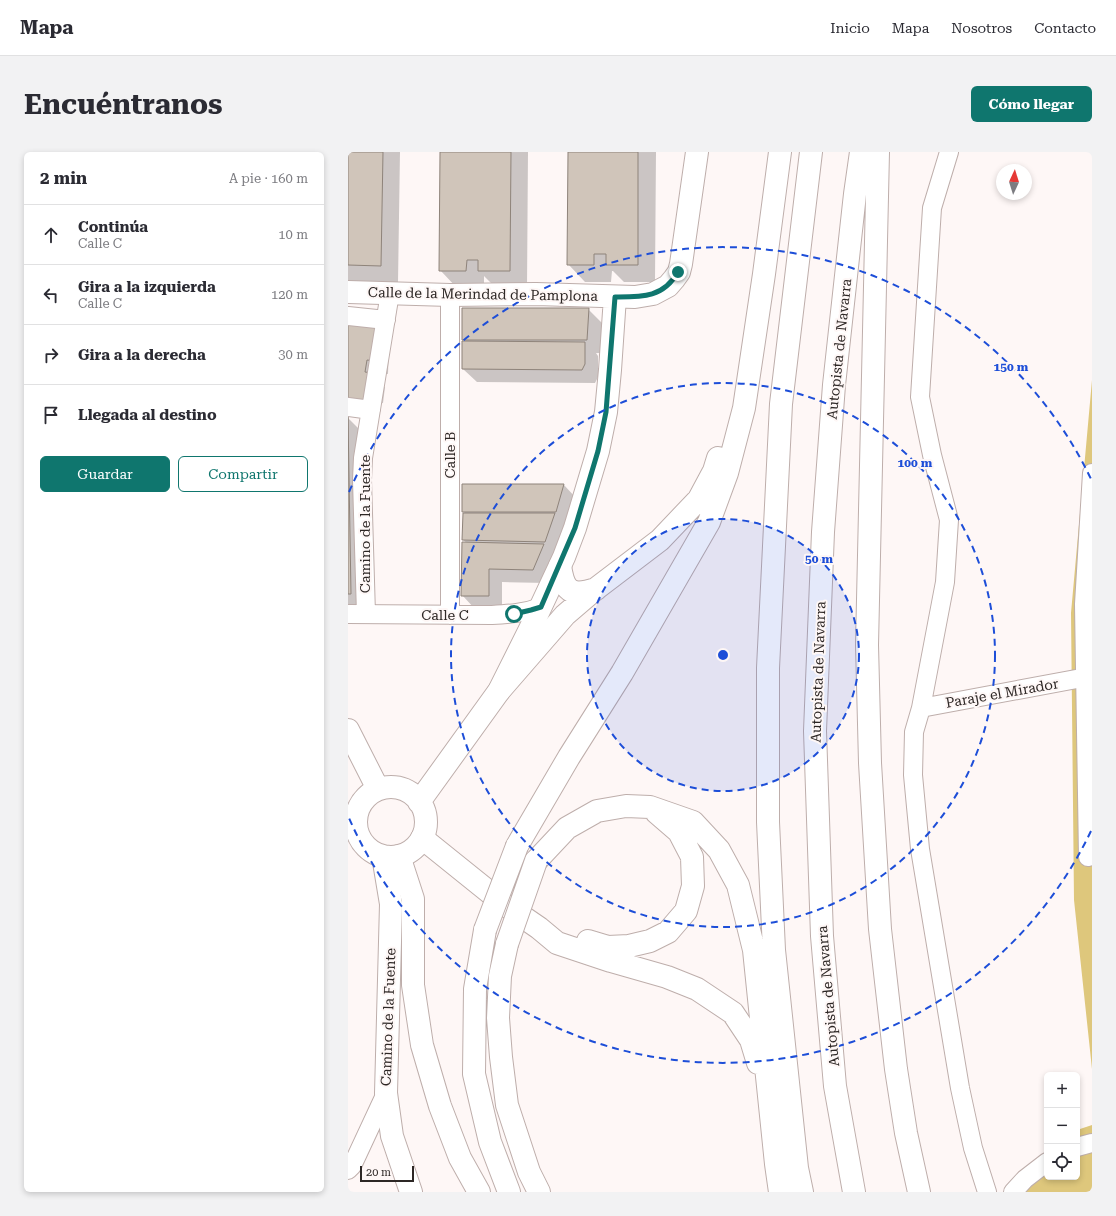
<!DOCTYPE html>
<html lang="es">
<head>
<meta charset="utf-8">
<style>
	:root { --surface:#fff; --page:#f2f2f3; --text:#2b2b33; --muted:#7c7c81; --line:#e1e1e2; --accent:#0f766e }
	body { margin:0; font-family:"Roboto Serif",serif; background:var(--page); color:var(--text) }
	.controls { position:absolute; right:12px; bottom:12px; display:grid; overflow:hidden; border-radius:6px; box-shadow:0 2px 6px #0003 }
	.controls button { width:36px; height:36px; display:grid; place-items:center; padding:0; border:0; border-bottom:1px solid var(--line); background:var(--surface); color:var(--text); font:20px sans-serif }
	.compass { position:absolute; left:648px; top:12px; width:36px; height:36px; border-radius:50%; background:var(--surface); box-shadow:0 2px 6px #0003; rotate:4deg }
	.scale { position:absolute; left:12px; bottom:10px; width:54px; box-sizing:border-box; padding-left:4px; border:2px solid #2d2725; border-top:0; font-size:11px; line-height:14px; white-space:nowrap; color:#2d2725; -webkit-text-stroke:3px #fef7f6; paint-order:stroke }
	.stop { position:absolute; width:12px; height:12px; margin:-9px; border:3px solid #0f766e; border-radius:50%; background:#fff }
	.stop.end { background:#0f766e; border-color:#fff; box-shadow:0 1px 4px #0008 }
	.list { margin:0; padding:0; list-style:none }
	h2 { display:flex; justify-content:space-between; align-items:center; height:52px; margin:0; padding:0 16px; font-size:17px }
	h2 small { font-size:13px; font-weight:400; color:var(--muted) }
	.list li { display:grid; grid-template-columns:26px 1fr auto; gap:12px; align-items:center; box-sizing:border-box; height:60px; padding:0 16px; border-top:1px solid var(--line) }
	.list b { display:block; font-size:15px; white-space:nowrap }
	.list p { margin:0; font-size:13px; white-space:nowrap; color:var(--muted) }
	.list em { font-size:13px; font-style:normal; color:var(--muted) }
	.actions { display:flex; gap:8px; padding:12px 16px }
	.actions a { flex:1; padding:9px 0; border:1px solid var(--accent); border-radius:6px; text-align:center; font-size:14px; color:var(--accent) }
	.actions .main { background:var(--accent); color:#fff }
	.icon { flex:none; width:22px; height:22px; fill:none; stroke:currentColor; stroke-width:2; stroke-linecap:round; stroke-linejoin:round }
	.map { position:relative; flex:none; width:744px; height:1040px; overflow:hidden; border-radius:6px }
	header { display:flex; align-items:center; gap:24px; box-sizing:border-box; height:56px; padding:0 20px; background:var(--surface); border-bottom:1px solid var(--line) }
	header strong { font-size:19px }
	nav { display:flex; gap:22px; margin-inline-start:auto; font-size:14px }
	.intro { display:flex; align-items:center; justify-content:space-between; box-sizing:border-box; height:96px; padding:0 24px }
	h1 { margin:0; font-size:28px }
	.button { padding:10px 18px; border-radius:6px; background:var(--accent); color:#fff; font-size:14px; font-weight:700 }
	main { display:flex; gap:24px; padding:0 24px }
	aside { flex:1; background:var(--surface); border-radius:6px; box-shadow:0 2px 6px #0003 }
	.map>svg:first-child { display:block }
	.green { fill:#dec77c }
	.shadow { fill:#0003 }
	.building { fill:#d0c5ba; stroke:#8e837a }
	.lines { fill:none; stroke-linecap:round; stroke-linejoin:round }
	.minor-casing { stroke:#beaeab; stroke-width:20 }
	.tertiary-casing { stroke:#beaeab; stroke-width:24 }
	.motorway-casing { stroke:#beaeab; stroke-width:24 }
	.minor { stroke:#fff; stroke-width:18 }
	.tertiary { stroke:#fff; stroke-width:22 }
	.motorway { stroke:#fff; stroke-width:22 }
	.motorway-bridge-casing { stroke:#beaeab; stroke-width:24; stroke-linecap:butt }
	.motorway-bridge { stroke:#fff; stroke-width:22 }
	.route { stroke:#0f766e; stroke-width:5 }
	.ring { fill:none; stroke:#1d4ed8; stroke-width:2; stroke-dasharray:7 5 }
	.labels { text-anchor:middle; stroke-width:4; stroke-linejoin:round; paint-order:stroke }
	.street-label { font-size:14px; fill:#2d2725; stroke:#fef7f6 }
	.centre { fill:#1d4ed8; stroke:#fef7f6; stroke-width:2 }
	.ring-label { font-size:12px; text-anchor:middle; font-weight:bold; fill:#1d4ed8; stroke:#fef7f6; stroke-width:4; stroke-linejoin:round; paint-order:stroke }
</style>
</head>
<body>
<header>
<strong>Mapa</strong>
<nav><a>Inicio</a><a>Mapa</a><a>Nosotros</a><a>Contacto</a></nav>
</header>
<div class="intro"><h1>Encuéntranos</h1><a class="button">Cómo llegar</a></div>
<main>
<aside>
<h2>2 min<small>A pie · 160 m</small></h2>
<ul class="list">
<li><svg class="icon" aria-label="ahead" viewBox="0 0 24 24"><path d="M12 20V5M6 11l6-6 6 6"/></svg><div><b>Continúa</b><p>Calle C</p></div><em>10 m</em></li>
<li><svg class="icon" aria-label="left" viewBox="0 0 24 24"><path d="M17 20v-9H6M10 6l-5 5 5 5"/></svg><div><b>Gira a la izquierda</b><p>Calle C</p></div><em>120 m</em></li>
<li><svg class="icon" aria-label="right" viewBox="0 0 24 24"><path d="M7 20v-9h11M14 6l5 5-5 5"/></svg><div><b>Gira a la derecha</b></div><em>30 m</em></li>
<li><svg class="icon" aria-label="arrive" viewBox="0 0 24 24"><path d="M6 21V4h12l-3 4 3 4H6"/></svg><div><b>Llegada al destino</b></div></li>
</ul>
<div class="actions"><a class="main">Guardar</a><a>Compartir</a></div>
</aside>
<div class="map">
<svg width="744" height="1040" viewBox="0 0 744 1040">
	<rect width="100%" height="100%" fill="#fef7f6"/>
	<path class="green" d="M744,228V917L726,748L723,461Z
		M744,973V1040H665L699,1010V1025H729V978Z"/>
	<path class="shadow" d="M0,0H52L50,131L0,130Z
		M93,0H180L179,137L148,136L136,124V136H109L92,118Z
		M221,0H308L307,130H276L265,119H264L263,130H237L220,112Z
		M240,157L254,171L252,201H248L250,204V225L247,231L129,230L115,217L118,190L115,187Z
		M0,173L41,191L40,222L32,221L31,229L37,235L35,251L0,258Z
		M0,266L18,284L21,459H0Z
		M115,333H216L229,347L199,431L154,430V457H127L114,443L119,391L115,388L118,362L115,359Z"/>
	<path class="building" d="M0,0H35L33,114L0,113Z
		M92,0H163L162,119H130V108H119L118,119H91Z
		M220,0H290V113H258V102H246V113H219Z
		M114,156H241L239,188H114Z
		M0,172L21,174L22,175L28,176L27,209L19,208L17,220L24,221L17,249L0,247Z
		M114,189L237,190V212L234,218L114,217Z
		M0,265L3,442H0Z
		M114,332H216L208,360H114Z
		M115,361H207L197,390L114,388Z
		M114,390L196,392L185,418L141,417V444H113Z"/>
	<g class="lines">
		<defs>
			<path id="minor" d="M601,0L584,56L572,245L584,303L601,368L597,430L573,556L566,580L565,623L572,697L612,936L625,996L639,1040
				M0,164L38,168
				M0,255L23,258
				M744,321L736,452L740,705L744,704
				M0,462L144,463C161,462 177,461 193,455
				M18,462L14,328L15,306L42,141
				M102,463V143
				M573,556L744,524
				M729,995L744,991
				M0,1018L4,1014L38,941
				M665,1040L677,1027L699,1010"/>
			<path id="tertiary" d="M0,140L102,143L188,142L287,145L305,142L320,134L326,127L331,120L333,112L349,0
				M0,578L30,637
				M8 670a35 35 0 1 1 70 0a35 35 0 1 1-70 0Z
				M71,650L151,539L187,467L216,405L227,376L250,299L258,260L262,218L267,145
				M35,704L43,752L38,941L44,984L63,1040"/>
			<path id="motorway" d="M530,0L519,493L522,611L532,777L548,917L558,981L571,1040
				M212,414C216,439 222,445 248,437
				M151,539L217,463L245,439L312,388L351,347L366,319L370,306
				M74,686L156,752L191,776L209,791L263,809L319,825L349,837L385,861L403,888L410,911
				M169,694L221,605L274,521L361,370L379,321L396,256L416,122L432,0
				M51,704L65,747V833L74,893L92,954L112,1006L131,1040
				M188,709L219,676L249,659L278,654L302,655L345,670L371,698L390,733L406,798L428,1012L432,1040
				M137,778L127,837L126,922L142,990L161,1040
				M240,789L260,795L281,794L302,789L320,780L338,759L345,734L344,705L331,680L309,661
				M159,792L152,824L150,866L153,905L159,953L181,1020L191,1040
				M454,1040L449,1016L426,798L420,670V516L433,252L463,0
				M506,1040L487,934L474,784L467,579L475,380L486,233L507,42L513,0"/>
		</defs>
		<use href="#minor" class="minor-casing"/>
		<use href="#tertiary" class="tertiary-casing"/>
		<use href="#motorway" class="motorway-casing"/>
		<use href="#minor" class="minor"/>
		<use href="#tertiary" class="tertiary"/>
		<use href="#motorway" class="motorway"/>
		<defs>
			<path id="motorway-bridge" d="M137,778L169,694
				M159,792L188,709"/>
		</defs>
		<use href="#motorway-bridge" class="motorway-bridge-casing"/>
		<use href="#motorway-bridge" class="motorway-bridge"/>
	</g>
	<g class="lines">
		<path class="route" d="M166,462L183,458L193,455L227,376L250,299L258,260L267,145C294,145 315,146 330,120"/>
	</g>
	<circle cx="375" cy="503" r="136" fill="#1d4ed8" fill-opacity=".12"/>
	<g class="ring">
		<circle cx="375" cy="503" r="136"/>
		<circle cx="375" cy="503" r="272"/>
		<path d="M743 679A408 408 0 0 1 1 666M1 340A408 408 0 0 1 743 327"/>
	</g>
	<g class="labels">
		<g class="street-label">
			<text transform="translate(135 142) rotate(1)" y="5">Calle de la Merindad de Pamplona</text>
			<text transform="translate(491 197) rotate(-84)" y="5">Autopista de Navarra</text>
			<text transform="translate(102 303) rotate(-90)" y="5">Calle B</text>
			<text transform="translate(17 372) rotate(-90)" y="5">Camino de la Fuente</text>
			<text x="97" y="468">Calle C</text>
			<text transform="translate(470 520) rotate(-88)" y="5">Autopista de Navarra</text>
			<text transform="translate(654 541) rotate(-10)" y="5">Paraje el Mirador</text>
			<text transform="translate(480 844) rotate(-95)" y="5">Autopista de Navarra</text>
			<text transform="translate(40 865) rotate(-88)" y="5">Camino de la Fuente</text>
		</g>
	</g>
	<circle cx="375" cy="503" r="6" class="centre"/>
	<g class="ring-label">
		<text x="663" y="219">150 m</text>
		<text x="567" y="315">100 m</text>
		<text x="471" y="411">50 m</text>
	</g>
</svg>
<div class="controls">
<button>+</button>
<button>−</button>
<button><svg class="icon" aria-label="locate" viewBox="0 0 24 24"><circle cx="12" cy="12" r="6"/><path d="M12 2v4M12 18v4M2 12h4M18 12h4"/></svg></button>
</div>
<svg class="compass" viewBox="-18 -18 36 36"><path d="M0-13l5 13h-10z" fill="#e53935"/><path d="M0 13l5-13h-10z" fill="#7c7c81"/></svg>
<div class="scale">20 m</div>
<div class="stop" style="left:166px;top:462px"></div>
<div class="stop end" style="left:330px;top:120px"></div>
</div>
</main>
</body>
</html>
